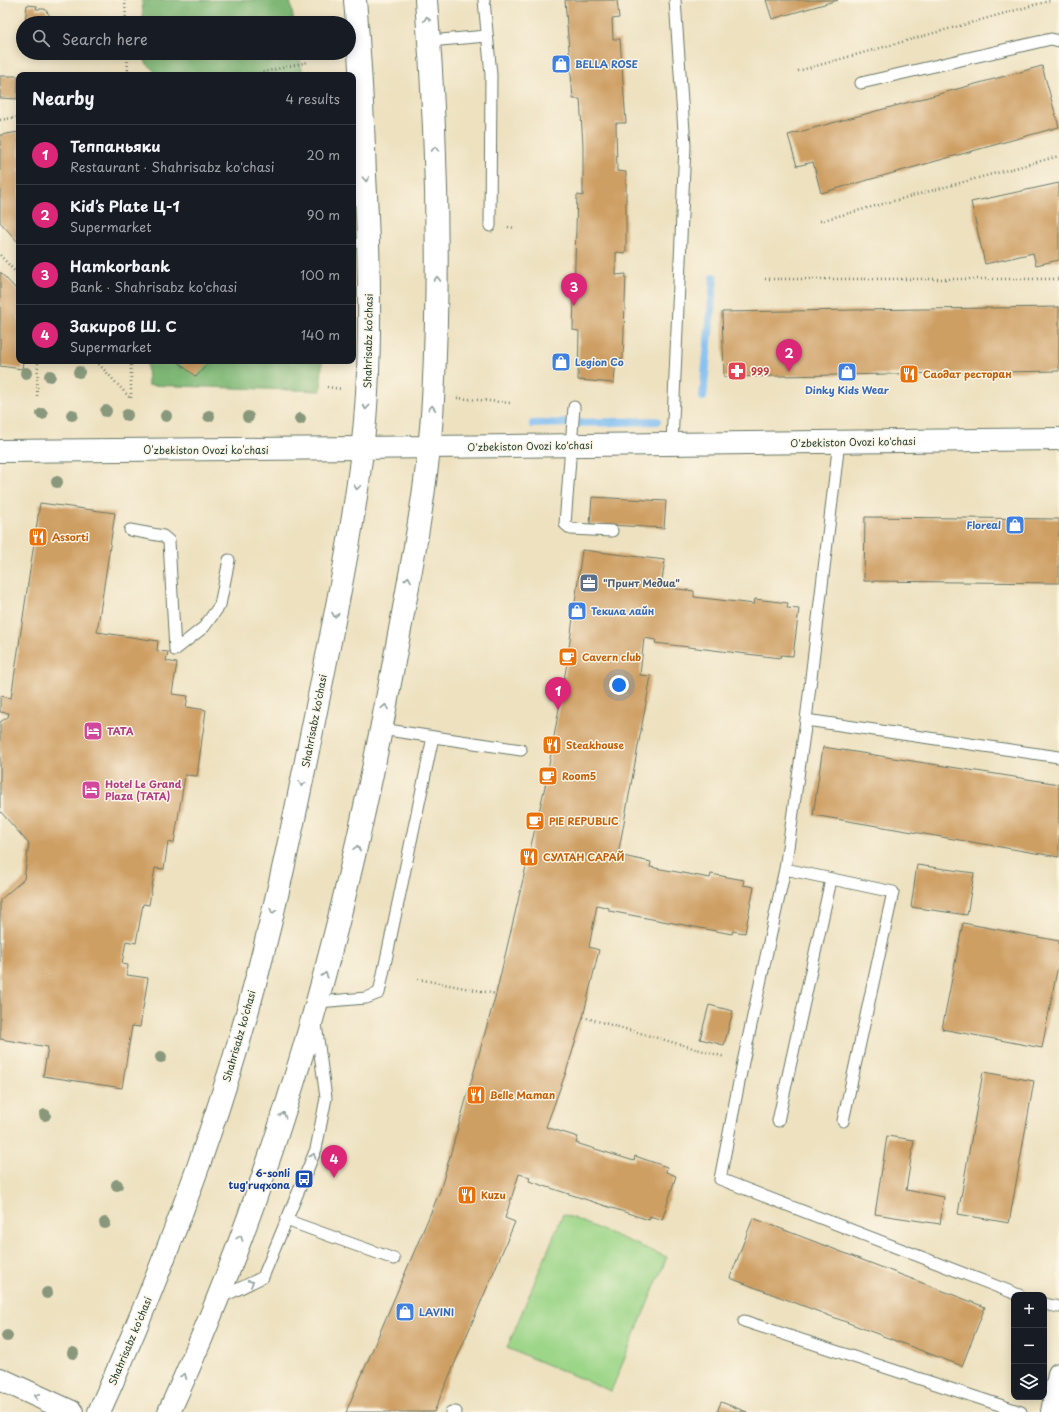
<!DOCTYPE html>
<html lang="en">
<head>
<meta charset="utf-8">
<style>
	:root { --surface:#171b24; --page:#242831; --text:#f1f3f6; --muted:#9ea1a6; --line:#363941; --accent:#db2777 }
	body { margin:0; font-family:"Playpen Sans",sans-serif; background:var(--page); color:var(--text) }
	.controls { position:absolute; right:12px; bottom:12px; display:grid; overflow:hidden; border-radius:8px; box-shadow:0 2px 10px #0003 }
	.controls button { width:36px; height:36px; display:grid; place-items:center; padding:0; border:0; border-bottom:1px solid var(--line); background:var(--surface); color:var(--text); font:20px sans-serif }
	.you { position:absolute; left:619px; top:685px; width:14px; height:14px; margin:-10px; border:3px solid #fff; border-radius:50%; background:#1a73e8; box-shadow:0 0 0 6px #1a73e833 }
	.badge { display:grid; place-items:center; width:26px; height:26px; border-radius:50%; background:var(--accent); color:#fff; font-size:13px; font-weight:700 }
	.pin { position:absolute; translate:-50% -33px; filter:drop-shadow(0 1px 2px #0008) }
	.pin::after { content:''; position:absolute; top:21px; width:14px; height:12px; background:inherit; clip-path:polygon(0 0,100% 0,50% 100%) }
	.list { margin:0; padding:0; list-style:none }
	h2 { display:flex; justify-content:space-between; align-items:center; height:52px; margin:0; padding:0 16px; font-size:17px }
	h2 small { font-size:13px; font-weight:400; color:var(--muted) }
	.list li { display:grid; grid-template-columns:26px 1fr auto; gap:12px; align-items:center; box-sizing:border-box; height:60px; padding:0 16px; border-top:1px solid var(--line) }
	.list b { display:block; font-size:15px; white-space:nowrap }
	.list p { margin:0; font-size:13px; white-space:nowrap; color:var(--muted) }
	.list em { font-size:13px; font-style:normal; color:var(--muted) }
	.icon { flex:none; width:22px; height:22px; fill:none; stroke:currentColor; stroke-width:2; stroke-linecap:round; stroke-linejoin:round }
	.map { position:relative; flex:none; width:1059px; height:1412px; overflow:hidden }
	.search { position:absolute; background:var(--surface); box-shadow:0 2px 10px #0003; left:16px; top:16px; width:340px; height:44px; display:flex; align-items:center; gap:10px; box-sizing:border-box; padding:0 14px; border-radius:22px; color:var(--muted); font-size:15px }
	.panel { position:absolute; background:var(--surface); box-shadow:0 2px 10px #0003; left:16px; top:72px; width:340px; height:292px; border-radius:8px }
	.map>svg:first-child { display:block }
	.green { fill:#9dd689; stroke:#5e8a5e }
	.forest { fill:#7eb775; stroke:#4e7a54 }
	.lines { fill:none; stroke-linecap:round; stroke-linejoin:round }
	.stream { stroke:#7fbef3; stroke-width:8 }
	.building { fill:#ce9f63 }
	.service-casing { stroke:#677665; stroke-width:13 }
	.minor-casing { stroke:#677665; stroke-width:24 }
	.primary-casing { stroke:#677665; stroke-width:24 }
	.path { stroke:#677665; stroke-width:2.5; stroke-dasharray:1 3; stroke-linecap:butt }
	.service { stroke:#fff; stroke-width:11 }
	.minor { stroke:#fff; stroke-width:22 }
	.primary { stroke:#fff; stroke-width:22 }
	.tree { fill:#89987c }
	.oneway { stroke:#8f9e9a }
	.labels { text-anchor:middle; stroke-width:3; stroke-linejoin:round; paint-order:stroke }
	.shop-label { font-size:10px; font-weight:bold; fill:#366cbe; stroke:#fcf5e5; text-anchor:start }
	.street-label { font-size:10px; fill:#1f3d34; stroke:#fcf5e5 }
	.health-label { font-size:10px; font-weight:bold; fill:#be3a42; stroke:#fcf5e5; text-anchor:start }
	.food-label { font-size:10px; font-weight:bold; fill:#c56008; stroke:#fcf5e5; text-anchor:start }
	.service-label { font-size:10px; font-weight:bold; fill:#4e5e75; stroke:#fcf5e5; text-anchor:start }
	.hotel-label { font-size:10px; font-weight:bold; fill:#b23c85; stroke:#fcf5e5; text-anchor:start }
	.transit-label { font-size:10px; font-weight:bold; fill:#164399; stroke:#fcf5e5; text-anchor:end }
</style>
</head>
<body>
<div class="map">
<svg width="1059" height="1412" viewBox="0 0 1059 1412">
	<rect width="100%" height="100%" fill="#fcf5e5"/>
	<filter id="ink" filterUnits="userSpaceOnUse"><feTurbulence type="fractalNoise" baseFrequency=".025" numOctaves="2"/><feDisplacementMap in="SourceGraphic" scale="8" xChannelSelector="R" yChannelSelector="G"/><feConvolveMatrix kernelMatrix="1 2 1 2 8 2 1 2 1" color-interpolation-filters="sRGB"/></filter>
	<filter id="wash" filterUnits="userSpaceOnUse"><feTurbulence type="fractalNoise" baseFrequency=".012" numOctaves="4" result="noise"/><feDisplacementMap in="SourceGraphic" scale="16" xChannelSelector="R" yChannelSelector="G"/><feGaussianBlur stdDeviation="0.9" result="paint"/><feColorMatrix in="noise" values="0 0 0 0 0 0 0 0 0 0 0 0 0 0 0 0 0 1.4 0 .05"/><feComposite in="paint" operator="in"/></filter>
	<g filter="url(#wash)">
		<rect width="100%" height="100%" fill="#ede1c0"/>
		<path class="green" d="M563,1214L667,1257L611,1391L507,1348Z"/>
		<path class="forest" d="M142,0H290L294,23H143Z
			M143,53H299L303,75H158L146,63Z
			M147,361H322L321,391L148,385Z"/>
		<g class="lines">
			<path class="stream" d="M703,397L714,277
				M533,424L657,421"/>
		</g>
		<g id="blocks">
			<path class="building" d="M565,0H617L619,18L612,19L613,39H620L626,123H616L617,171L626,172V253L616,252V275L626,274L623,359H616L614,383L578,380L579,331L573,330L577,195L583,196V145L580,99H573Z
				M766,0H838L772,19Z
				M27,5L37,6L36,9H45L50,16L49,23H25Z
				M1042,66L1059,127L821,193L813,162L797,166L788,135Z
				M0,76H18L17,99L0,98Z
				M19,132V243L0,222V135Z
				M1059,183V260L1036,265L1033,253L985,264L971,202Z
				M0,272L19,292V361H23L22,369L0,366Z
				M1059,307V371L724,377L722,312Z
				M177,361H210L196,377Z
				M592,497L666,501L664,528L590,524Z
				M40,503L115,513L97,632L158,641L157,651L168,652L166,661L177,663L172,694L188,696L186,707L206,710L197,776L185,775L174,843L168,842L164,869L155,868L149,905L143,904L136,943L126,941L122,964L128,965L127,975L148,978L140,1027L132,1026L122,1088L43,1076L48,1047L0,1039V900L24,879L29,844L0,811V722L8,717L9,713L0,712V696L11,698Z
				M865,517L1059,519V583L864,581Z
				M582,550L665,560L661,587L694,591V597L754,604L755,599L788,603L787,608L799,609L793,656L781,655L780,658L655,643L656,640L644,638L640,675L651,676L618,855L651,862L650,867L710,878L711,874L744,880L743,885L754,887L745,933L733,931L732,934L609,911V908L597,905L589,947L599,950L583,1017L566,1072L546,1127L578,1137L576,1143L634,1161L635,1156L667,1167L666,1172L676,1176L662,1220L650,1216L649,1220L529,1181L530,1177L519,1174L505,1218L515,1222L434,1412H346L440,1191L496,994L546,782L567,663Z
				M823,747L1059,784V857L813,815Z
				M917,865L974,873L967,915L911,907Z
				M963,923L1059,941V960L1042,1048L942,1029Z
				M709,1005L733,1011L724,1045L700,1039Z
				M983,1072L1034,1081L1009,1223L958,1214Z
				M887,1136L914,1140L906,1190L944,1197L940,1224L875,1214Z
				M753,1218L985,1307L962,1366L730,1278Z
				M721,1402L747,1412H717Z"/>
		</g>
	</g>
	<g filter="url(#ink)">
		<use href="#blocks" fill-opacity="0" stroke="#677665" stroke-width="1"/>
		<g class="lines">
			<defs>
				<path id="service" d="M484,0L491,75L490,226
					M429,41L487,36
					M861,83L1051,39L1059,41
					M574,407L565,524L571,529L612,531
					M839,442L806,720L785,869L743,1062L720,1179L1019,1295
					M672,444L685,146L675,0
					M130,530L163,536L169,541L175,650
					M175,650L204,627L220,605L229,560
					M806,720L1059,757
					M381,729L521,750
					M785,869L893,892L843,1121
					M318,1002L366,998L379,993L433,737
					M778,1121L831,880
					M286,1220L394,1259
					M218,1299L263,1277L316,1149L326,1098L316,1024
					M1044,1304L1059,1307
					M744,1321L1021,1412
					M451,1412H456"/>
				<path id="minor" d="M428,447L1059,439
					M0,451L362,448
					M1052,1412L1059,1374"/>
				<path id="primary" d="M362,448L428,447
					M0,1379L72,1412
					M99,1412C151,1297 197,1179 234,1058C270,939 295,817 319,696C339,596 361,495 367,393C371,321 369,247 365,175C363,116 360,58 355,0
					M169,1412C278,1175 346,923 393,667C409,580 428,489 433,400C440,267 437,133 426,0"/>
			</defs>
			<use href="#service" class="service-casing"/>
			<use href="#minor" class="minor-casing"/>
			<use href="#primary" class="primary-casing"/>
			<path class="path" d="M125,0L126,23
				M127,53L128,72
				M798,71L1052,0
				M116,75L128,72L140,75
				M251,75L308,62
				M0,120L19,117
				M820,221L1059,156
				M508,227L516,228
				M0,255L19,276
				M765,279H1059
				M96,361L131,399
				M131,361V398
				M327,387L342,389
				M37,396L38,361
				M457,398L511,403
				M418,979L496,994
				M583,1017L725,1057"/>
			<use href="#service" class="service"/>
			<use href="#minor" class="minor"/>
			<use href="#primary" class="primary"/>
		</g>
		<g class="tree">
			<circle cx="79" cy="372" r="6"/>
			<circle cx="26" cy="373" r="6"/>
			<circle cx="50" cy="376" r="6"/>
			<circle cx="106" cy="411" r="6"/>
			<circle cx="42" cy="414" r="6"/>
			<circle cx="72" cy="415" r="6"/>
			<circle cx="127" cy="415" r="6"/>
			<circle cx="166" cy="416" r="6"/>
			<circle cx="209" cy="416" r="6"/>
			<circle cx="248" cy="417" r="6"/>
			<circle cx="300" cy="419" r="6"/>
			<circle cx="57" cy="482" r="6"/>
			<circle cx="161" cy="1057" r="6"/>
			<circle cx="45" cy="1115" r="6"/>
			<circle cx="117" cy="1185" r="6"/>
			<circle cx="105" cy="1223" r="6"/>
			<circle cx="47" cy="1293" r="6"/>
			<circle cx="7" cy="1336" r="6"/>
			<circle cx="73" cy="1353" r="6"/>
		</g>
		<defs><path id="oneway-chevron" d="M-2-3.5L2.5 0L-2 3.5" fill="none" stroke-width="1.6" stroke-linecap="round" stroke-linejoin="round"/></defs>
		<g class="oneway">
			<use href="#oneway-chevron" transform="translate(427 19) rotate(-95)"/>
			<use href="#oneway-chevron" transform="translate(435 149) rotate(-91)"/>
			<use href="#oneway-chevron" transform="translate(366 179) rotate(87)"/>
			<use href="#oneway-chevron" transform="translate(437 279) rotate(-89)"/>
			<use href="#oneway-chevron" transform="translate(366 407) rotate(96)"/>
			<use href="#oneway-chevron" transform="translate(432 408) rotate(-85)"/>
			<use href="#oneway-chevron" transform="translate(357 487) rotate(98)"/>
			<use href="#oneway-chevron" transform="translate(408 579) rotate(-80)"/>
			<use href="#oneway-chevron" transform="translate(335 615) rotate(101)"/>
			<use href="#oneway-chevron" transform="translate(385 707) rotate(-79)"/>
			<use href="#oneway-chevron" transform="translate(302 784) rotate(101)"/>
			<use href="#oneway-chevron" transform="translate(357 848) rotate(-77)"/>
			<use href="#oneway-chevron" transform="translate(273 911) rotate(103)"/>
			<use href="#oneway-chevron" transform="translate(325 975) rotate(-75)"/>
			<use href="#oneway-chevron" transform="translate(283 1115) rotate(-71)"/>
			<use href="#oneway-chevron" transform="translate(313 1156) rotate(-69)"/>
			<use href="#oneway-chevron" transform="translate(240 1238) rotate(-69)"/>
			<use href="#oneway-chevron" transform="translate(251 1283) rotate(-27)"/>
			<use href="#oneway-chevron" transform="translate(184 1376) rotate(-67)"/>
			<use href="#oneway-chevron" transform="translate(37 1396) rotate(-155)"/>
		</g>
	</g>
	<defs>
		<symbol id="shop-square" viewBox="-11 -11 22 22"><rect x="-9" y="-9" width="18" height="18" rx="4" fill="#3f7fe0" stroke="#fcf5e5"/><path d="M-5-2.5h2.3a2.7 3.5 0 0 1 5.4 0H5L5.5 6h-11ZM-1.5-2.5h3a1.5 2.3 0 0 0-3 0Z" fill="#fff"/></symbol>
		<symbol id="pharmacy-square" viewBox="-11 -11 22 22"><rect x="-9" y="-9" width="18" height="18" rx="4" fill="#e0444e" stroke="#fcf5e5"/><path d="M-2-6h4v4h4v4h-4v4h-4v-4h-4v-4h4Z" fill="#fff"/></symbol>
		<symbol id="restaurant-square" viewBox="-11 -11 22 22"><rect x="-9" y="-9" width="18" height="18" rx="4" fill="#e8710a" stroke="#fcf5e5"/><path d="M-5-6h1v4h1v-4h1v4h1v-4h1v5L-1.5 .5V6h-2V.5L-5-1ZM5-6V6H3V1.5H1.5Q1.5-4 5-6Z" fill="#fff"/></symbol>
		<symbol id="office-square" viewBox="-11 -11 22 22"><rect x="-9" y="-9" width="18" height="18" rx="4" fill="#5c6f8a" stroke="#fcf5e5"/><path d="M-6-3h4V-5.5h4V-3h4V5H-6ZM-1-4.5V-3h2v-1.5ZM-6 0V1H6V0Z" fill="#fff"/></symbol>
		<symbol id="cafe-square" viewBox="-11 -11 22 22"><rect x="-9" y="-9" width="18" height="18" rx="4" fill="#e8710a" stroke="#fcf5e5"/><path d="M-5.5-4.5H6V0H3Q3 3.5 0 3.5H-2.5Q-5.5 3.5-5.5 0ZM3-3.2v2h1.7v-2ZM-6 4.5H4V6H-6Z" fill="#fff"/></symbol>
		<symbol id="hotel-square" viewBox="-11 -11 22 22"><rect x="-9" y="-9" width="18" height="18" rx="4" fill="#d1479c" stroke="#fcf5e5"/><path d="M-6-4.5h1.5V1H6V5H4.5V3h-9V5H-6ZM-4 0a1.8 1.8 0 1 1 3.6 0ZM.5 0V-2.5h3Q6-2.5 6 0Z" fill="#fff"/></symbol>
		<symbol id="bus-square" viewBox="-11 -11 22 22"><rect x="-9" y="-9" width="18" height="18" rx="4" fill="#1a4fb4" stroke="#fcf5e5"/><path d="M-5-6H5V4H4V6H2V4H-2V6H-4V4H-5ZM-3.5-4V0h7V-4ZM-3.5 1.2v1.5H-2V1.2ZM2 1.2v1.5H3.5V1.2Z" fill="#fff"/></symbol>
	</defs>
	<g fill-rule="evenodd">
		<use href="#shop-square" x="550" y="53" width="22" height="22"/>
		<use href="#shop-square" x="550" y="351" width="22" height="22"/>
		<use href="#pharmacy-square" x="726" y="360" width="22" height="22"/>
		<use href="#shop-square" x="836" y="361" width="22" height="22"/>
		<use href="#restaurant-square" x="898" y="363" width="22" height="22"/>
		<use href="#shop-square" x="1004" y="514" width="22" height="22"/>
		<use href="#restaurant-square" x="27" y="526" width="22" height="22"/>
		<use href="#office-square" x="578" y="572" width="22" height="22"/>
		<use href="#shop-square" x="566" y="600" width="22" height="22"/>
		<use href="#cafe-square" x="557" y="646" width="22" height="22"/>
		<use href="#hotel-square" x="82" y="720" width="22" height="22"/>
		<use href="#restaurant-square" x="541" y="734" width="22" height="22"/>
		<use href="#cafe-square" x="537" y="765" width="22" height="22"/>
		<use href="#hotel-square" x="80" y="779" width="22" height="22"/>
		<use href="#cafe-square" x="524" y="810" width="22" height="22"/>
		<use href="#restaurant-square" x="518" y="846" width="22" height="22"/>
		<use href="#restaurant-square" x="465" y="1084" width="22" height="22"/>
		<use href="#bus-square" x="293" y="1168" width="22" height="22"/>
		<use href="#restaurant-square" x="456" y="1184" width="22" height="22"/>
		<use href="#shop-square" x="394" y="1301" width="22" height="22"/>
	</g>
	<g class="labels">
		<g class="shop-label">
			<text x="575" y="68">BELLA ROSE</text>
			<text x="575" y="366">Legion Co</text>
			<text x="847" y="394" text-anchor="middle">Dinky Kids Wear</text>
			<text x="1001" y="529" text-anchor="end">Floreal</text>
			<text x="591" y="615">Текила лайн</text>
			<text x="419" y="1316">LAVINI</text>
		</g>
		<g class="street-label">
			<text transform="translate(368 341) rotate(-89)" y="4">Shahrisabz ko'chasi</text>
			<text transform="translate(853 442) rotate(-1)" y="4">O'zbekiston Ovozi ko'chasi</text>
			<text transform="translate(530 446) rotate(-1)" y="4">O'zbekiston Ovozi ko'chasi</text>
			<text x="206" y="454">O'zbekiston Ovozi ko'chasi</text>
			<text transform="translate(314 721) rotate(-79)" y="4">Shahrisabz ko'chasi</text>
			<text transform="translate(239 1036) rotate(-74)" y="4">Shahrisabz ko'chasi</text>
			<text transform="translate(130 1341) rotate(-67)" y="4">Shahrisabz ko'chasi</text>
		</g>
		<g class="health-label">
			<text x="751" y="375">999</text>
		</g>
		<g class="food-label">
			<text x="923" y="378">Саодат ресторан</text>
			<text x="52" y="541">Assorti</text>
			<text x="582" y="661">Cavern club</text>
			<text x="566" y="749">Steakhouse</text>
			<text x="562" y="780">Room5</text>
			<text x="549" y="825">PIE REPUBLIC</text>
			<text x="543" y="861">СУЛТАН САРАЙ</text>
			<text x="490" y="1099">Belle Maman</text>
			<text x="481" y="1199">Kuzu</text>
		</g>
		<g class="service-label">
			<text x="603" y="587">"Принт Медиа"</text>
		</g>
		<g class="hotel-label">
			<text x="107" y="735">ТАТА</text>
			<text x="105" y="788">Hotel Le Grand<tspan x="105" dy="12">Plaza (TATA)</tspan></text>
		</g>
		<g class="transit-label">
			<text x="290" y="1177">6-sonli<tspan x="290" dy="12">tug'ruqxona</tspan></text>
		</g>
	</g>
</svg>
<div class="controls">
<button>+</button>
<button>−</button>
<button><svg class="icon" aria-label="layers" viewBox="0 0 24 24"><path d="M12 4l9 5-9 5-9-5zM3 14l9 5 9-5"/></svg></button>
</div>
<div class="you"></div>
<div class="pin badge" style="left:558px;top:710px">1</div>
<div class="pin badge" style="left:789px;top:372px">2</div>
<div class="pin badge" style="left:574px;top:306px">3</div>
<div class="pin badge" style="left:334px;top:1178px">4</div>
<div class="search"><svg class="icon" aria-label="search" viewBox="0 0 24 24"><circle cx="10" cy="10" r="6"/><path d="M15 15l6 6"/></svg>Search here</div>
<section class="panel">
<h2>Nearby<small>4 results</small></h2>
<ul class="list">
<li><span class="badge">1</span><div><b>Теппаньяки</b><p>Restaurant · Shahrisabz ko'chasi</p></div><em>20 m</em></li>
<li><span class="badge">2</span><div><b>Kid’s Plate Ц-1</b><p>Supermarket</p></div><em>90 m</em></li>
<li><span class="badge">3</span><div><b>Hamkorbank</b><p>Bank · Shahrisabz ko'chasi</p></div><em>100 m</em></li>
<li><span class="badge">4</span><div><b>Закиров Ш. С</b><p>Supermarket</p></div><em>140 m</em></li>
</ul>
</section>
</div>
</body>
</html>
